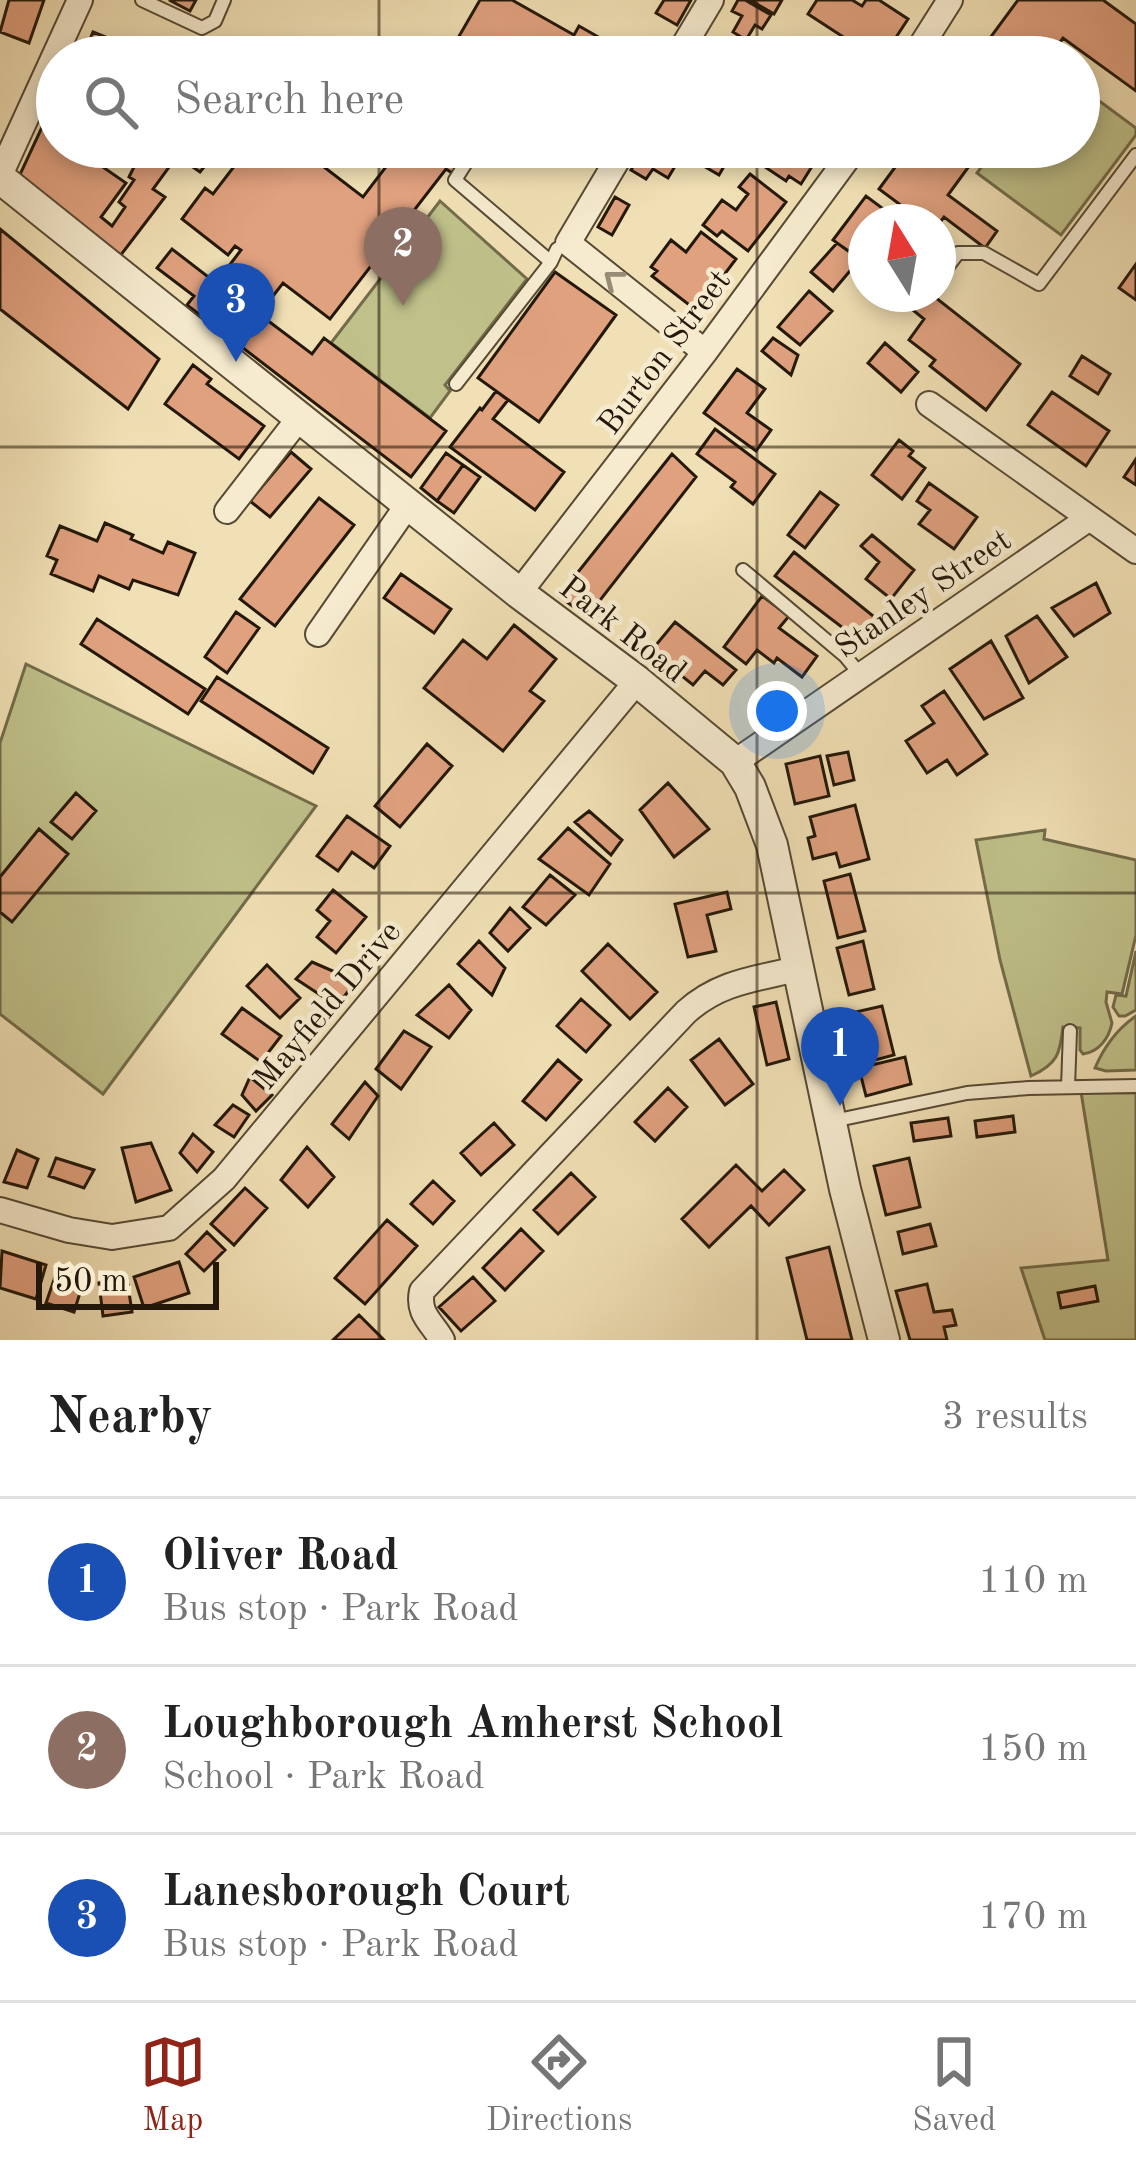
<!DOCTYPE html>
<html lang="en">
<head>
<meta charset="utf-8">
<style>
	:root { --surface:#fff; --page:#f2f2f2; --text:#222; --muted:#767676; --line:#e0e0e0; --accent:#8f2418 }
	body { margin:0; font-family:"Old Standard TT",serif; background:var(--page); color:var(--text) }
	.compass { position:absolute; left:848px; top:204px; width:108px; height:108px; border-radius:50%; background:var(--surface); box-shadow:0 6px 18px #0003; rotate:349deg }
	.scale { position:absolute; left:36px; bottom:30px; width:183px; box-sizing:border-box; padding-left:12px; border:6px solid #231809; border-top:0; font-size:33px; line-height:42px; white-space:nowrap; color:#231809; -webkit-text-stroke:9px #f6ebcf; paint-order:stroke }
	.you { position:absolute; left:777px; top:711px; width:42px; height:42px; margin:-30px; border:9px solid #fff; border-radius:50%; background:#1a73e8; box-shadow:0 0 0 18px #1a73e833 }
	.badge { display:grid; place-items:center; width:78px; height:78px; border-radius:50%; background:var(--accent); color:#fff; font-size:39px; font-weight:700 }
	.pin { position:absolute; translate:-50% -99px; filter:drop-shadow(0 3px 6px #0008) }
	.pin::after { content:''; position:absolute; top:63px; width:42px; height:36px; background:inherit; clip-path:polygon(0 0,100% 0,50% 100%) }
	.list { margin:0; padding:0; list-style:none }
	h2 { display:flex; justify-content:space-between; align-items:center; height:156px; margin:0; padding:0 48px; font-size:51px }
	h2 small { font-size:39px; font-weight:400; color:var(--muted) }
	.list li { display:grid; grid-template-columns:78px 1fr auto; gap:36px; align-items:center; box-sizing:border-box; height:168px; padding:0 48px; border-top:3px solid var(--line) }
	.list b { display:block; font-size:45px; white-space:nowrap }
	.list p { margin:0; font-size:39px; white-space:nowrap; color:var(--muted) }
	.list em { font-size:39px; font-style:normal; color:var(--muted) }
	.icon { flex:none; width:66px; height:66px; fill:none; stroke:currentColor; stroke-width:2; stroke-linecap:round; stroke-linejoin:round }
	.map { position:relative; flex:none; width:1136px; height:1340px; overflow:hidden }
	.search { position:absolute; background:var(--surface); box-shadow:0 6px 18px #0003; left:36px; right:36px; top:36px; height:132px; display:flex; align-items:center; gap:30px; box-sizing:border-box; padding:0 42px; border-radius:66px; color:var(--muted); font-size:45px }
	.sheet { height:660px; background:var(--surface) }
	nav { display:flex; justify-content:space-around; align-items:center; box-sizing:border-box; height:168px; border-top:3px solid var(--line); background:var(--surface); font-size:33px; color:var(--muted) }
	nav a { display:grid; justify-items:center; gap:6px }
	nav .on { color:var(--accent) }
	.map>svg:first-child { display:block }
	.green { fill:#c0c18a; stroke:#726c4a; stroke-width:3 }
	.building { fill:#e0a17f; stroke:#231809; stroke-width:3 }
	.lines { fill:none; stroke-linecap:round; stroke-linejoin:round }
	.service-casing { stroke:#564a34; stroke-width:16 }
	.minor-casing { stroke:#564a34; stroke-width:28 }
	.tertiary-casing { stroke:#564a34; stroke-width:34 }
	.service { stroke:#f6ebcf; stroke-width:12 }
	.minor { stroke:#f6ebcf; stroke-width:24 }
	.tertiary { stroke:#f6ebcf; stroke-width:30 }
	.oneway { stroke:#978c76 }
	.grid { fill:none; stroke:#231809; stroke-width:3; stroke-opacity:0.55 }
	.labels { text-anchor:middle; stroke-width:9; stroke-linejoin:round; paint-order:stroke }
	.street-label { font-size:33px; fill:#231809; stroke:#f6ebcf }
</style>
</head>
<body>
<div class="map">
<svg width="1136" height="1340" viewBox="0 0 1136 1340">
	<rect width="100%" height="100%" fill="#f1e0b5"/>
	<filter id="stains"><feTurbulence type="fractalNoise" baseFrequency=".00167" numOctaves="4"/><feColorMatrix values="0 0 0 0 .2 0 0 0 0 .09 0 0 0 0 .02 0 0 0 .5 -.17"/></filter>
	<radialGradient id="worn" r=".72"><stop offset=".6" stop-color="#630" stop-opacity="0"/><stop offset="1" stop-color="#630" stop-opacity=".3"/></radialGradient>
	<path class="green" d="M1079,86L1136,128V135L1061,235L977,173L996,147H1079Z
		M440,201L527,279L445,385L450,391L430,418L331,343Z
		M26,664L316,806L103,1094L0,1014V743Z
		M1045,830L1044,839L1136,860V935L1122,994L1107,992L1106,1002L1112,1023C1109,1038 1099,1052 1083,1054L1080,1050V1028L1063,1027C1060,1053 1058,1064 1031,1076L1000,960L976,840Z
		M1136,951V1010L1125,1016H1119L1113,1007L1116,995L1126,996Z
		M1136,1016V1070L1106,1071L1095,1068C1104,1047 1117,1029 1136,1016Z
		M1081,1092L1136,1093V1340H1045L1021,1268L1108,1260Z"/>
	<path class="building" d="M9,0H44L29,43L0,32Z
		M169,0H196L190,11Z
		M480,0H512L574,35L579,26L616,47L622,38L649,53L647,57H564L552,50L549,57H447Z
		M664,0H691L677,25L656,13Z
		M738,0H745L771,15L762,29L755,25L746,40L733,32L742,16L732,11Z
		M750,0H782L774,14Z
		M817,0H852L862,6L866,0H879L908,19L883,57H860L843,46L848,40L808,14Z
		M1018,0H1103L1136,24V91L1063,38L1049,57H976Z
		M93,32L155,57H83Z
		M707,44L729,57H699Z
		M43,125L57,135V147H74L126,183L101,217L112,226L125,207L119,202L134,180L129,177L144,147H215L218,150L200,172L177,156L153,189L165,197L117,260L16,183Z
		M249,147H298L363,197L401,147H454L465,155L452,173L446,169L330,319L283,283L259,314L312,354L324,338L446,431L411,477L187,305L194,296L157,268L172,249L216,283L241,250L235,246L228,255L182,219L205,188L213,194Z
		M645,147H663L680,158L668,178L653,169L646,179L631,170Z
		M671,147H726L733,151L719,175Z
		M769,147H791L803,155L800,161L811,168L801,184L789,176L786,181L759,163Z
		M910,147H983L948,195L997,231L985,248L944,217L938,225V222H866V264L833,240L866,196L894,217L902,206L879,189Z
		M750,174L786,202L748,251L722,231L717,236L703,225L722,200L736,210L748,194L739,187Z
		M615,197L629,205L612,235L598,227Z
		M0,229L159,359L128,409L0,309Z
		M701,232L736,259L697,311L652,276L657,271L651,267L671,240L686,252Z
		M837,243L860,259L833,291L811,272Z
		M1136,264V300L1119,288Z
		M555,272L616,315L539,422L478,378Z
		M809,291L832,311L800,345L778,327Z
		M902,294H937L936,298L1020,364L986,410L930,366L935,360L909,340L924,319L898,298Z
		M773,338L798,355L791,375L762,351Z
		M885,343L918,372L901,392L868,363Z
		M1082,356L1110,374L1098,394L1070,376Z
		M193,365L211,379L207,384L264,426L239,459L165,404Z
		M737,369L765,389L747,413L771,430L756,451L704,413Z
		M496,391L508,400L493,419L564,472L535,510L450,447L480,408L482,410Z
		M1052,392L1109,431L1086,466L1028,425Z
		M715,429L775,474L753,504L731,487L735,482L697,454Z
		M899,440L913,451L909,456L925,468L902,499L872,475Z
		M291,452L311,469L270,517L250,501Z
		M446,453L463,465L437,501L421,488Z
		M672,454L696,477L587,617L559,596Z
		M1136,459V485L1124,477Z
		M463,465L480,477L454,513L437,501Z
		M929,483L977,517L954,549L919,524L930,510L917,501Z
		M820,492L838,505L805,548L788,535Z
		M319,498L354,525L275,626L240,599Z
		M105,523L133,535L131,539L163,553L168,542L195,553L178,595L133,580L129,589L99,576L93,591L51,574L57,560L47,556L60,526L97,541Z
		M872,535L914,570L891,599L866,579L879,562L861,546Z
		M794,552L878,620L860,641L775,576Z
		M401,574L451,609L434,633L384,598Z
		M1096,583L1110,613L1074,636L1052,608Z
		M762,596L789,616L779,628L817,656L802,677L777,658L774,663L757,650L746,664L724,647Z
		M236,612L259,628L227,673L205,657Z
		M1037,616L1067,657L1029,683L1006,636Z
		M97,619L205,689L188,714L81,644Z
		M675,622L736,670L723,685L705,671L693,685L651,651Z
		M514,625L556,659L530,691L544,701L503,751L424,688L463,640L487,659Z
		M991,641L1023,698L984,719L950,669Z
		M217,677L328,748L313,773L201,701Z
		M944,691L987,754L957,775L947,760L927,773L906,741L934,723L922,706Z
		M427,744L452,766L400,827L375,806Z
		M848,752L854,780L834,785L827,756Z
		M820,756L829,796L795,804L786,764Z
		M668,783L709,829L674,857L640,810Z
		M76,793L96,811L72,839L51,822Z
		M855,805L869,859L840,867L836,853L813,859L808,838L815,836L810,817Z
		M589,811L622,840L611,855L575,822Z
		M347,816L390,846L374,868L352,852L338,871L317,856Z
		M568,828L610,864L589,895L539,859Z
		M39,829L68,854L12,922L0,912V877Z
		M850,874L865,931L838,938L824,881Z
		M550,875L575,895L546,925L523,907Z
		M333,890L366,917L336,953L317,937L330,921L317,910Z
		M727,892L731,909L707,915L716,951L688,957L675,904Z
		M510,908L530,928L508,951L490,933Z
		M479,941L505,968L492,995L458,964Z
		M863,941L874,989L849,995L837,948Z
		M608,944L657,992L630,1019L582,971Z
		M312,962L356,981L337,1006L296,979Z
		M267,965L300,998L280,1018L247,986Z
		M449,985L471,1010L449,1038L417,1015Z
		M581,999L610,1025L586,1052L557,1026Z
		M776,1002L789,1059L767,1065L754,1007Z
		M882,1006L894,1055L864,1063L851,1013Z
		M242,1008L281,1036L261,1062L222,1034Z
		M404,1031L431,1047L401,1089L376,1069Z
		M719,1039L753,1084L725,1105L691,1060Z
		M905,1057L911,1084L866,1096L859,1068Z
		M558,1060L581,1080L546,1120L523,1101Z
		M250,1077L272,1095L256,1111L242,1095Z
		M365,1082L378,1096L349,1139L332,1124Z
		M668,1088L687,1107L655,1141L635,1122Z
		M233,1105L249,1115L234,1137L215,1125Z
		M1013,1116L1015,1132L977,1137L975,1121Z
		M948,1118L951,1136L914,1141L911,1123Z
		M494,1123L514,1145L481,1175L461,1153Z
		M193,1134L213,1152L197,1172L180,1153Z
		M151,1143L171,1190L136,1202L122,1148Z
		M307,1147L334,1177L308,1207L281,1180Z
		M17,1150L38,1159L27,1188L4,1182Z
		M56,1158L94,1170L84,1188L49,1176Z
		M909,1158L920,1207L886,1215L874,1166Z
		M736,1165L762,1191L784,1170L804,1190L769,1225L751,1206L709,1247L682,1219Z
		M571,1173L595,1197L558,1234L534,1210Z
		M433,1181L454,1201L433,1224L411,1204Z
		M245,1188L267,1208L234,1245L211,1224Z
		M387,1220L417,1246L365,1304L335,1278Z
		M930,1224L936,1246L903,1254L898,1232Z
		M521,1229L543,1251L505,1290L483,1268Z
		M207,1232L225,1250L204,1271L186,1254Z
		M829,1247L852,1340H807L787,1258Z
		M2,1251L46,1265L36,1299L0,1288Z
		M179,1262L189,1293L144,1308L134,1277Z
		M57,1271L84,1280L74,1312L46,1303Z
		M473,1277L495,1301L461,1331L439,1307Z
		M127,1279L132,1312L103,1316L99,1283Z
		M927,1284L934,1312L952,1310L956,1325L944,1327L947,1340H910L896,1291Z
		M1095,1286L1098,1301L1061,1308L1058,1293Z
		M359,1315L384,1340H333Z"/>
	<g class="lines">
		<defs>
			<path id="service" d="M142,0L202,28L215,21L224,0
				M476,147L455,180L551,262
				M938,279L958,253H984L1039,284L1136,155
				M456,384L551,262L557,249L568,243
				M743,570L845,656L860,674
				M1068,1087L1070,1031
				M833,1121L967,1093L1029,1088L1136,1086"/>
			<path id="minor" d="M677,57L711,0
				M914,57L950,0
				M625,147L568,243L705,352
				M0,175L80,0
				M929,404L1136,551
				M227,511L300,417
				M519,593L705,352L856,147
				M318,634L409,503
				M735,762L1088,519
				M0,1210L69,1230L112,1237L169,1228L224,1179L637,681
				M442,1340C432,1322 417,1314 422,1291L686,1012C719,982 755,979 797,969"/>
			<path id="tertiary" d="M0,178L519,593L637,681L735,762L750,787L772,845L845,1189L884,1340"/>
		</defs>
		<use href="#service" class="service-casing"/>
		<use href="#minor" class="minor-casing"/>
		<use href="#tertiary" class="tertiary-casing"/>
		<use href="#service" class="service"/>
		<use href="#minor" class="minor"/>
		<use href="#tertiary" class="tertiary"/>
	</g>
	<defs><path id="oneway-chevron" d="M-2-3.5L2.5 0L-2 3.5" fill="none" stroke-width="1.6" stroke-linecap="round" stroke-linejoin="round" transform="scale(3)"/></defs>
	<use class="oneway" href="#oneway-chevron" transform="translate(613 279) rotate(-142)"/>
	<path class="grid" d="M379,0V57M757,0V57M379,147V1340M757,147V1340M0,447H1136M0,893H1136"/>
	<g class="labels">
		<g class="street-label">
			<text transform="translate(663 351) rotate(-53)" y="12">Burton Street</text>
			<text transform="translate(922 592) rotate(-34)" y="12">Stanley Street</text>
			<text transform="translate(624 628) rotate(38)" y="12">Park Road</text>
			<text transform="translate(326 1004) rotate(-50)" y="12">Mayfield Drive</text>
		</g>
	</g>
	<rect width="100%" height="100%" filter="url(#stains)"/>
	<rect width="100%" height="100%" fill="url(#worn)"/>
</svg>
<svg class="compass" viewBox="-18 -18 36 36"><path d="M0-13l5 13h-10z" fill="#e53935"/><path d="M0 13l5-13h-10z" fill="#767676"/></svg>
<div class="scale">50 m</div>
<div class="you"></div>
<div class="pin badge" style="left:840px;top:1106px;background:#1a4fb4">1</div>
<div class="pin badge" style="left:403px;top:306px;background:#8d6e63">2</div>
<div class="pin badge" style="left:236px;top:362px;background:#1a4fb4">3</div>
<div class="search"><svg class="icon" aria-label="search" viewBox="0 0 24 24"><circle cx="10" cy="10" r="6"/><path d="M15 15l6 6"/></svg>Search here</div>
</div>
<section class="sheet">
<h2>Nearby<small>3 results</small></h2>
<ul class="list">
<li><span class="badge" style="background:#1a4fb4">1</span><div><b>Oliver Road</b><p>Bus stop · Park Road</p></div><em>110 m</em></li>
<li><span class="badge" style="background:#8d6e63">2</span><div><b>Loughborough Amherst School</b><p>School · Park Road</p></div><em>150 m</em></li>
<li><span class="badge" style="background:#1a4fb4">3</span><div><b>Lanesborough Court</b><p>Bus stop · Park Road</p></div><em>170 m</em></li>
</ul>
</section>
<nav>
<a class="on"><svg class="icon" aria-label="map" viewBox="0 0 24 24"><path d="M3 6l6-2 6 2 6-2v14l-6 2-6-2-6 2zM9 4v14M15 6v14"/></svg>Map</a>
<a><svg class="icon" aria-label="directions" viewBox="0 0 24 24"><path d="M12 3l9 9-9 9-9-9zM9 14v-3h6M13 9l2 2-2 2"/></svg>Directions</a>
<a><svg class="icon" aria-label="saved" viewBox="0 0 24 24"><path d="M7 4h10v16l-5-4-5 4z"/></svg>Saved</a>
</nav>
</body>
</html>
